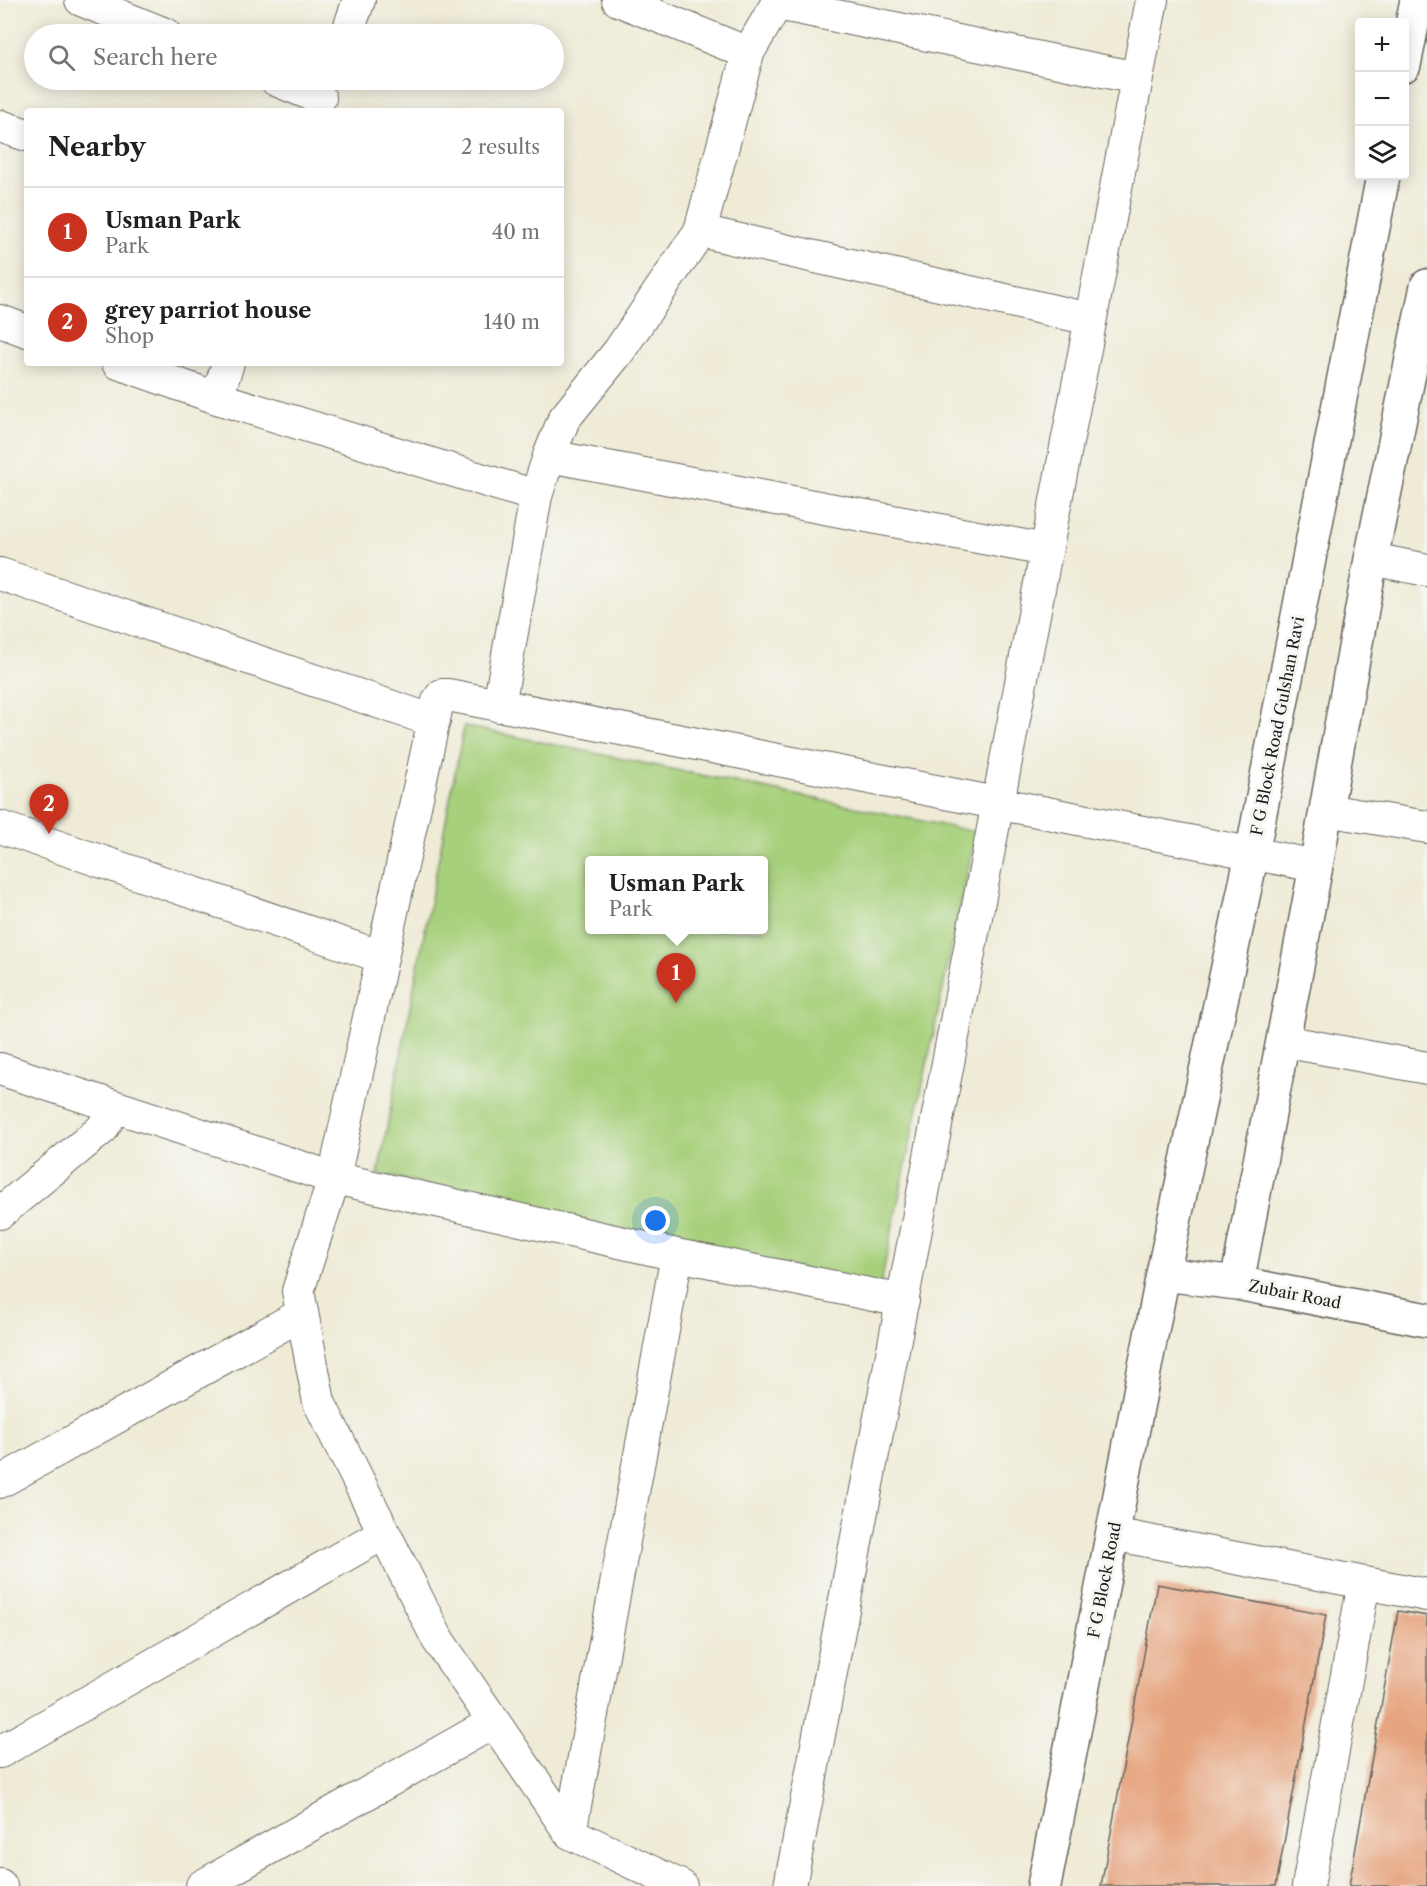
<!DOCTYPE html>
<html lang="en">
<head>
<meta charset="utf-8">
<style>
	:root { --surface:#fff; --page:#f2f2f2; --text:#202124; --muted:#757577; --line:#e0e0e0; --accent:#c8321e }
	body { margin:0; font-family:"Libre Caslon Text",serif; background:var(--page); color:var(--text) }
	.controls { position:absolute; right:18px; top:18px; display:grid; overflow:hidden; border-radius:6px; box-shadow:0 3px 15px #0003 }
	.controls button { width:54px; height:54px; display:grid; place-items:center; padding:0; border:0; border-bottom:2px solid var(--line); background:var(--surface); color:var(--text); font:30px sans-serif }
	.you { position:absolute; left:656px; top:1221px; width:21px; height:21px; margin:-15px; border:4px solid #fff; border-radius:50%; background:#1a73e8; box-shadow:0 0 0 9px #1a73e833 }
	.badge { display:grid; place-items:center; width:39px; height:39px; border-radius:50%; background:var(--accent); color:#fff; font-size:20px; font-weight:700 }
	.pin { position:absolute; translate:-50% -50px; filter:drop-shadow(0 2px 3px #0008) }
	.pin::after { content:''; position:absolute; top:32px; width:21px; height:18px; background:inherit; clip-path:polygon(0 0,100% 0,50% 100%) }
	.popup { position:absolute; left:585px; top:856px; width:183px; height:78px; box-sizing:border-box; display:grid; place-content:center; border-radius:6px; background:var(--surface); filter:drop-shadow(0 2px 4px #0005); font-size:20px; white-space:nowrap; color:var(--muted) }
	.popup b { font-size:22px; color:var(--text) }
	.popup::after { content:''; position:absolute; left:50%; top:100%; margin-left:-12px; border:12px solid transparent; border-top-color:var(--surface) }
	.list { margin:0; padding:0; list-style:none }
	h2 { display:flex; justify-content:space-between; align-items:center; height:78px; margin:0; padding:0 24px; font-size:26px }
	h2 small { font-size:20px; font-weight:400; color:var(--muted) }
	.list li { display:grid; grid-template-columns:39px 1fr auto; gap:18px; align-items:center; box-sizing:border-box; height:90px; padding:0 24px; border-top:2px solid var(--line) }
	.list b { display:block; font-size:22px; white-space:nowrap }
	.list p { margin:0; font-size:20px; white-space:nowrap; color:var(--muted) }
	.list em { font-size:20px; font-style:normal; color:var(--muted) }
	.icon { flex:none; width:33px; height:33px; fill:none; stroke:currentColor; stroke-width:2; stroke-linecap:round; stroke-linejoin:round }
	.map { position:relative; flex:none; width:1427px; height:1886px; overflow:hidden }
	.search { position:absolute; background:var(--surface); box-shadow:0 3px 15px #0003; left:24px; top:24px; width:540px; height:66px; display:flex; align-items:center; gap:15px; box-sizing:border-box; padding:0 21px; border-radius:33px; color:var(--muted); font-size:22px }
	.panel { position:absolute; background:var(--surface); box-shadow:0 3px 15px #0003; left:24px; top:108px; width:540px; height:258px; border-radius:6px }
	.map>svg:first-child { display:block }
	.green { fill:#a7d07c; stroke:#62764c; stroke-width:1.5; fill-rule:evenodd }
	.building { fill:#e6a47f }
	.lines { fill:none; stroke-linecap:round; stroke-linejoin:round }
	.street-casing { stroke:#66645d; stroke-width:34 }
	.secondary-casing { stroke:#66645d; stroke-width:36 }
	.street { stroke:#fff; stroke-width:32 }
	.secondary { stroke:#fff; stroke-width:33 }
	.labels { text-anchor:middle; stroke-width:6; stroke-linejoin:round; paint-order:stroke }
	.street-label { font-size:16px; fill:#1c1c1c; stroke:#f6f6f2 }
</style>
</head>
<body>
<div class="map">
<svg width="1427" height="1886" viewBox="0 0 1427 1886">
	<rect width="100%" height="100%" fill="#f6f6f2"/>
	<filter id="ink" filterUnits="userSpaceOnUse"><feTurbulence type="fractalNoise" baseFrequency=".0167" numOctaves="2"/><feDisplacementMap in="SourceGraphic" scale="12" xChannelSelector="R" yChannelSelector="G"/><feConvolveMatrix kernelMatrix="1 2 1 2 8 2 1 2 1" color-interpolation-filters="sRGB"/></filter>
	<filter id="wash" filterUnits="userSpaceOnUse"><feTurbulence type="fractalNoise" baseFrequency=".008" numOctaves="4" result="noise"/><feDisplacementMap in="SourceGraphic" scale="24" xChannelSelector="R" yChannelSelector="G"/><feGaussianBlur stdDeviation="1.35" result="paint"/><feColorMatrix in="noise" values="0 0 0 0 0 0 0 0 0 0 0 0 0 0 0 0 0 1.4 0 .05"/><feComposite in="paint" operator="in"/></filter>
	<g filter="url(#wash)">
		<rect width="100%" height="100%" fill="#efebd7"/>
		<path class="green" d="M464,726L976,832L880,1287L378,1174ZM589,860H763V930H589Z"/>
		<g id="blocks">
			<path class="building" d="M1157,1584L1326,1615L1276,1886H1101Z
				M1398,1611L1427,1616V1886H1349Z"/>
		</g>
	</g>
	<g filter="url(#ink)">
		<use href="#blocks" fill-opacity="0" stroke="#66645d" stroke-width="1.5"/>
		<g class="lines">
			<defs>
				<path id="street" d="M81,0L165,34
					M618,0L748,53
					M778,4L1137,78
					M347,34L359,0
					M276,80L320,98
					M0,126L27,135
					M700,231L1090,319
					M0,321L27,331
					M118,363L217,398L536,496
					M217,398L228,363
					M549,456L1046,550
					M1371,559L1427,570
					M0,574L434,721
					M499,706L536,496L549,456L564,419L619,351L700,231L748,53L779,0
					M1326,810L1427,827
					M0,827L382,957
					M1283,1041L1427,1068
					M0,1069L334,1178L677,1255L903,1301
					M0,1213L102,1129L115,1107
					M0,1482L302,1314
					M1112,1534L1427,1595
					M0,1752L384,1533
					M570,1833L677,1255
					M0,1885L1,1886
					M202,1886L494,1722
					M681,1886L570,1833L438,1640L319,1402L298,1291L334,1178L438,701L442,695H448L1316,866
					M790,1886L1152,0
					M1308,1886L1364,1583"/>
				<path id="secondary" d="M1404,65L1417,0
					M1163,1274L1237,1283L1427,1320
					M1237,1283L1316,866L1371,559L1427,286
					M1044,1886L1163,1274L1252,854L1383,176"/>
			</defs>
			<use href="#street" class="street-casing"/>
			<use href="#secondary" class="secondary-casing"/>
			<use href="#street" class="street"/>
			<use href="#secondary" class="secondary"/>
		</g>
	</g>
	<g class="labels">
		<g class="street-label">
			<text transform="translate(1277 726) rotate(-79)" y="6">F G Block Road Gulshan Ravi</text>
			<text transform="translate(1295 1294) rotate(11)" y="6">Zubair Road</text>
			<text transform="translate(1104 1580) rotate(-79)" y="6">F G Block Road</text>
		</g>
	</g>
</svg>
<div class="controls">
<button>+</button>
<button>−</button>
<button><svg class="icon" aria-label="layers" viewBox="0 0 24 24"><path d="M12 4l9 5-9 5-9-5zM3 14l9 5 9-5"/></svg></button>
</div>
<div class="you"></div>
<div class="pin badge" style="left:676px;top:1003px">1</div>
<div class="popup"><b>Usman Park</b>Park</div>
<div class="pin badge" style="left:49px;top:834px">2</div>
<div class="search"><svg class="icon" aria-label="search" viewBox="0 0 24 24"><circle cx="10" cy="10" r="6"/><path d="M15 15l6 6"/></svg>Search here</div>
<section class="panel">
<h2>Nearby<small>2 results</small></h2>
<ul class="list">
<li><span class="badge">1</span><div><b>Usman Park</b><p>Park</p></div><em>40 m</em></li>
<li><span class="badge">2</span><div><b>grey parriot house</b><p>Shop</p></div><em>140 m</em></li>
</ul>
</section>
</div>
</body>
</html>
